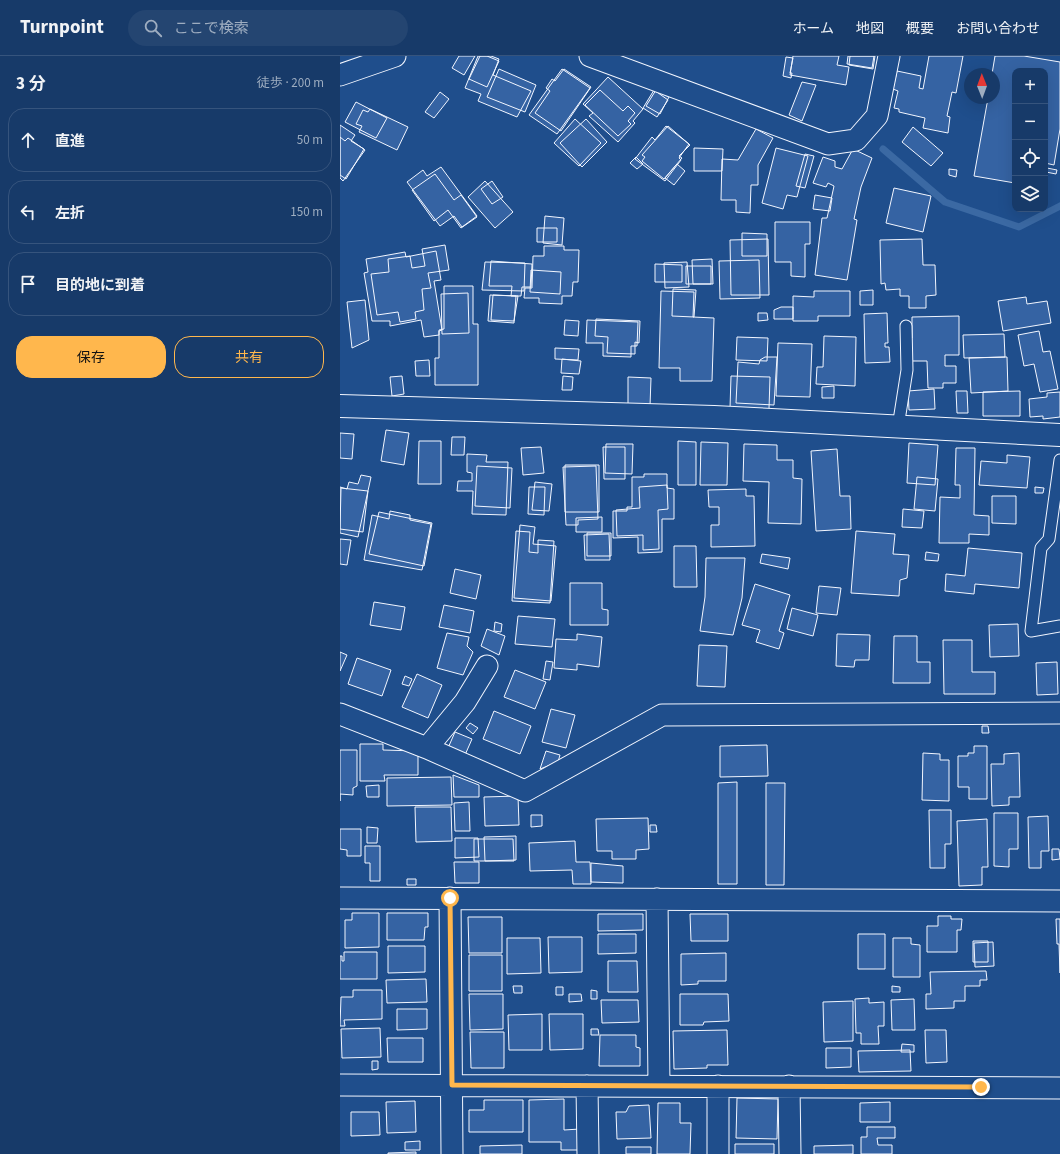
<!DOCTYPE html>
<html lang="ja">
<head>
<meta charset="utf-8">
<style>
	:root { --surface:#173a69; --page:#244571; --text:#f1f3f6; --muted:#9eadc0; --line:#36547d; --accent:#ffb74d }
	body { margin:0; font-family:"Source Sans 3","Noto Sans JP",sans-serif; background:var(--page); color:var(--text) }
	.controls { position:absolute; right:12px; top:12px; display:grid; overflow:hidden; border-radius:8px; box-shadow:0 4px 16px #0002 }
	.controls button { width:36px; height:36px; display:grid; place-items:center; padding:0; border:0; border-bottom:1px solid var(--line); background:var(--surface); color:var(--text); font:20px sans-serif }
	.compass { position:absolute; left:624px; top:12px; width:36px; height:36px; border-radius:50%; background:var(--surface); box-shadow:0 4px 16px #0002; rotate:359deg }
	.stop { position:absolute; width:12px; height:12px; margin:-9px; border:3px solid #ffb74d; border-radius:50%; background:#fff }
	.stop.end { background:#ffb74d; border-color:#fff; box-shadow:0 1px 4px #0008 }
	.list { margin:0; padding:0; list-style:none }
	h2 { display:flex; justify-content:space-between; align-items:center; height:52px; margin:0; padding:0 16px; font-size:17px }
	h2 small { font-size:13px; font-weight:400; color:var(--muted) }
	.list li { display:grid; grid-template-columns:26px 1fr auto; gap:12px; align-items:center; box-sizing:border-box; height:64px; margin:0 8px 8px; padding:0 8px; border:1px solid var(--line); border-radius:16px }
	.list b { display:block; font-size:15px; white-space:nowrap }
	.list em { font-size:13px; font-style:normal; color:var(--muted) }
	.actions { display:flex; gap:8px; padding:12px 16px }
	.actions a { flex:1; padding:9px 0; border:1px solid var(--accent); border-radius:16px; text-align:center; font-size:14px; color:var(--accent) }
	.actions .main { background:var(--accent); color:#111 }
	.icon { flex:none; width:22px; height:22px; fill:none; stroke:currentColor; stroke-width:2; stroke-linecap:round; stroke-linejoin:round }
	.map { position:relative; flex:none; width:720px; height:1098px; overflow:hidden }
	header { display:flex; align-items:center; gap:24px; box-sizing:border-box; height:56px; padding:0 20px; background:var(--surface); border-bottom:1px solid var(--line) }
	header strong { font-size:19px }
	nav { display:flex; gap:22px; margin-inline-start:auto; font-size:14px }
	.search { width:280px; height:36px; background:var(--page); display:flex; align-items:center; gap:10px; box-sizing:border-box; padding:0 14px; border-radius:22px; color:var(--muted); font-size:15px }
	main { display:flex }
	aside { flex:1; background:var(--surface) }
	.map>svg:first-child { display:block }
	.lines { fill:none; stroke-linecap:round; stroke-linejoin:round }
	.stream { stroke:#3b69a3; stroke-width:7 }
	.building { fill:#3563a3; stroke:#f2f6ff }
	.lane-casing { stroke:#f2f6ff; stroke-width:13 }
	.street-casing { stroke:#f2f6ff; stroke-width:23 }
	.secondary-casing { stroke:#f2f6ff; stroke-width:24 }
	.lane { stroke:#1f4e8c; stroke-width:11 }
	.street { stroke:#1f4e8c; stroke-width:21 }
	.secondary { stroke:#1f4e8c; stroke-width:22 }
	.route { stroke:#ffb74d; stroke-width:5 }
</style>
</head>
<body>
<header>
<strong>Turnpoint</strong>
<div class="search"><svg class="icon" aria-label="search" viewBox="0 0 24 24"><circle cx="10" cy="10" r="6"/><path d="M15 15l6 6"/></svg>ここで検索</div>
<nav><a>ホーム</a><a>地図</a><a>概要</a><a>お問い合わせ</a></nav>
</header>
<main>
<aside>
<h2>3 分<small>徒歩 · 200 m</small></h2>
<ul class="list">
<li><svg class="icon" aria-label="ahead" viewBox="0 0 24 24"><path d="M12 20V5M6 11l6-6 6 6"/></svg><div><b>直進</b></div><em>50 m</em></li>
<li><svg class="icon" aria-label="left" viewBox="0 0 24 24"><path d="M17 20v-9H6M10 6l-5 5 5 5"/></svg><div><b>左折</b></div><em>150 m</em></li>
<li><svg class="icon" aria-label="arrive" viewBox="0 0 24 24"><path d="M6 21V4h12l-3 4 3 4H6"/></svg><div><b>目的地に到着</b></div></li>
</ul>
<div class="actions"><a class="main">保存</a><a>共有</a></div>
</aside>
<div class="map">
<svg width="720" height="1098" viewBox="0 0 720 1098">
	<rect width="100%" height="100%" fill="#1f4e8c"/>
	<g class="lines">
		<path class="stream" d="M543,93L605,146L679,171L720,150"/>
	</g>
	<path class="building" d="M119,0H135L124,19L112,12Z
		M138,0H151L159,3L153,19L191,35L177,61L138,45L141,38L125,32Z
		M140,0H147L159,5L147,31L129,23Z
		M453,0H499L497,9L509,11L506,29L450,19Z
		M508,0H534L532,12L507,8Z
		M510,0H535L533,13L509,9Z
		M589,0H623L616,37L612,36L607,60L610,61L608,77L583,72L585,62L559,56V53L554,52L558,35L553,33L557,15L581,20L579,32L583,33Z
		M655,0H684L720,6V73L714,109L705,107V15H675V127L634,120L648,42H654V18H652Z
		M446,1L453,2L450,17H452L451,22L443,20Z
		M159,13L196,29L185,56L147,41Z
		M222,13L250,32L217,78L189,59Z
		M224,13L251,31L221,75L195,57L210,35L206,32L212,23L215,25Z
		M268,21L303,53L293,65L295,67L278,86L249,60L253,57L243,48Z
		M462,26L476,29L462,65L449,59Z
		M260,34L283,55L288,50L295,57L288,65L291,68L278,80L245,49Z
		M314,34L328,44L317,61L303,52Z
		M316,34L329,41L320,58L306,50Z
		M100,36L109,43L94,62L85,56Z
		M16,46L47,62L36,82L5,66Z
		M30,53L68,71L57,94L19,76L22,70L16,68L23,54L28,56Z
		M235,63L261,87L239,110L214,87Z
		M246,63L267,86L242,111L220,87Z
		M0,69L15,79L11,85L24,93L6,123L0,119Z
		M326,70L349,88L339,102L341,104L325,125L295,103L312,81L315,84Z
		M328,70L350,89L339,100L342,102L324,123L302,105L305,101L302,99Z
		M573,71L603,97L591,110L562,86Z
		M416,73L433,82L418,109V129H411L410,157L396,156V144H381L382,103L398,104Z
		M0,81L5,85L8,82L25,94L3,125L0,122Z
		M354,92L383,93L382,115H354Z
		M436,92L468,100L457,141L447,139L443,153L422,147Z
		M513,93L532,102L521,131L514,163L517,164L507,224L475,219L482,162H487L494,130L488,127L486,131L473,127L483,101L495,105V111L502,113Z
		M465,98L474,100L465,132L456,130Z
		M296,101L303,108L297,113L290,107Z
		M337,108L345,115L334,129L325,122Z
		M101,111L137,160L122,171L114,160L100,170L67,126L83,114L87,120Z
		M707,112L717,114L716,118L706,116Z
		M609,113L617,114L616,121L609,119Z
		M95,118L114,144L121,139L137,161L121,172L108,154L94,165L72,134Z
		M145,125L173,156L155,172L128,141Z
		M152,125L163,141L152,148L141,133Z
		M554,132L591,140L583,176L546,167Z
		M475,139L492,142L490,155L473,153Z
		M205,160L224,162L222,189L203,187Z
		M435,166H470V188H465V221L451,220V206H435Z
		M197,172H217V186H197Z
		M402,177L427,178V200H402Z
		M428,183L429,239H391L390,184Z
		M582,183L583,209H595L596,239L586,240V252H569V240H560V233L546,234L545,227L541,228L540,184Z
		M105,189L109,214L88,217L91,232L82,233L84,254L75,256L76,263L60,266L58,256L37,259L31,218L49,216L48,203L70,200L72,212L85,210L82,193Z
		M204,190H224V194H239L238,226H233L232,240H222V248L199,247V242H184L185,232H192L193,200H204Z
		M96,195L101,224L94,225L102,274L99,275V279L84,281L81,264L50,270V265H32L24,217L28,216L26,203L65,196L66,201Z
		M372,203L373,228H353L352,204Z
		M419,204L420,242L380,243L379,205Z
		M151,205L192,208L191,231H182L181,240H171L172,230H149Z
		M145,206L185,207L184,235L142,234Z
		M347,206L349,231L325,232L324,207Z
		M315,208L342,209V226H315Z
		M346,210H371V228H346Z
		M191,214L221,216L220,238L190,236Z
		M104,230H133V268H138V329H95V302H99V274L104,273Z
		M333,233L356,234L354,261L332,260Z
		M533,234V249H520V235Z
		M321,235L354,236L353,261L374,262L372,325H340V312H319Z
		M474,235H510V260H478V265H453V240L474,241Z
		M128,237L129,277L102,278L101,238Z
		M150,239L176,240L174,267L148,265Z
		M153,239L178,240L174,265L151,264Z
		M686,241L687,248L707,245L711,267L663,275L658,245Z
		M25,244L29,284L12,292L7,246Z
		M441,251H453V263H434V254Z
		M418,257H427L428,264L418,265Z
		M547,257L548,287H545V291H549L550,306L525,307L524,258Z
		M619,260V299H605V310H616V327H603V332H588L587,305H568L569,282H572V261Z
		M256,263L300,265L299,287L295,286V298L267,297L268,281L255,280Z
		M225,264L239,265L238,280L224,279Z
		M247,264L298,266L297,290H291V301L263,300V287H246Z
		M699,275L703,296L710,295L718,333L700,336L694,308L684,310L678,279Z
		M664,278L665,301L624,302L623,279Z
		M484,280L516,281L515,330L476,328L477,311H483Z
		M397,281L428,282L427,305L396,304Z
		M438,287L472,288L470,341L436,340Z
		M215,292L239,293L238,304L215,303Z
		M425,301H437L434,349L396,347L398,306L419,308L420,304Z
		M667,301L668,335L631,337L629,302Z
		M222,303L241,305L239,318L221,317Z
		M89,304L90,320H76L75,305Z
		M62,320L64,338L52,340L50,321Z
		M223,320L233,321L232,334H222Z
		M391,320L430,321L429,353L390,352Z
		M288,321L311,322L310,350L288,349Z
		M494,330V342H482V331Z
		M594,333L595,353L569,354L568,335Z
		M616,335H627L628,357H617Z
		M680,335V360H643V336Z
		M720,336V361L703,363V360L690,361L689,343L707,341V337Z
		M46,374L69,377L64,409L41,405Z
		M0,377L14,378L12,403L0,402Z
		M112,381H125L124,399H111Z
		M79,385H101V428H78Z
		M338,385L356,386V429H338Z
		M361,386L388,387L387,429H360Z
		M569,387L598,389L595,429L567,427Z
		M266,388H293L292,418L265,417Z
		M404,388L437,389V404H453V422L462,423L461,468L428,467L429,426L403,425Z
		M201,391L204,417L183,419L181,392Z
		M263,391H285V423H264Z
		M616,392H635L634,459L649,460V479L629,478V487H599L600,441L620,442V429H615Z
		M497,393L500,440H510L511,473L476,475L471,395Z
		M127,398L147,399L146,406H168L166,459L132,458L133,435H117L118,425H132V417L127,416Z
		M667,399L690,401L687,432L639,429L641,405L667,407Z
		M225,409H259V456H225Z
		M137,410L172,412L170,452L135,450Z
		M256,410L258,463L238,464V469H226L223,411Z
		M304,418H327V432L334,433V463H322V496L298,497V481L273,482V455H287V451H292V421H304Z
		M21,419L31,421L18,481L0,477V431L7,433L9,426L18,428Z
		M577,421L598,423L595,455L574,453Z
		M195,426L212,428L209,455L192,454Z
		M327,429L328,453L318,454L319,493L303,494V479L277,480L276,454L300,452L299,431Z
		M189,431H205L204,459L188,458Z
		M695,431L704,432L703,437H695Z
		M1,432L28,435L23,476L0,473Z
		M406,433V440H414L415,490L371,491V469H379V451H369L368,434Z
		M652,440H676V468L652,467Z
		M563,453L584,455L582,472L562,471Z
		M50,455L70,459V464L91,468L82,514L24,504L32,459L49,463Z
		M39,456L92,467L84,510L29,498Z
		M262,461V476H236V462Z
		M180,469L195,471L193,488L216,490L211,545L174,542Z
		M176,475L190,476L189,496L198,497V484L214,485L210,547L172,545Z
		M516,475L555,478L553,498L569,499L567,522L560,524L559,540L511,537Z
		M247,477H271V500H247Z
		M269,478L270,504H245L244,479Z
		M0,483L11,484L7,509L0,508Z
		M334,490H356L357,531H334Z
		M628,492L682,497L679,532L635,528L634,538L605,535L606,518L625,520Z
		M586,496L599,498L598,505L585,504Z
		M422,498L450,502L448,513L420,507Z
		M366,502H405L402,542L393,579L360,575L365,541Z
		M115,513L141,519L136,543L110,537Z
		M230,527H262V553L268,554V569H230Z
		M415,528L450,539L439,575L444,577L439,593L416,586L420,574L402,569Z
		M479,530L501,532L497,559L476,557Z
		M34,546L65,551L61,574L30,569Z
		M104,549L134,555L130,577L99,571Z
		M452,552L478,559L473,580L447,573Z
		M178,560L215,563L212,591L175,588Z
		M155,566L162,568L161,576L154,575Z
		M678,568L679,600L650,601L649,569Z
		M147,573L165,580L159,599L141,590Z
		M107,577L129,581L127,590L133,596L123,619L97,612Z
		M237,578L262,581L259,611L237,608V614L214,612L216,583L237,584Z
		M497,578L530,579L529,604H515L514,611L496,610Z
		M554,580H577V606H590V627H553Z
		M603,584H632V616H655V638H604Z
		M359,589L387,590L385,631L357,630Z
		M0,596L7,599L0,615Z
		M17,602L51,614L42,640L8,628Z
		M206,605L213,606L210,624L203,623Z
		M717,606L718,638L697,639L696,607Z
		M175,614L206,626L195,653L164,641Z
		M77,618L102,629L88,662L62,651Z
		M65,620L72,623L69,630L62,628Z
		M211,653L235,659L226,692L202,686Z
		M154,655L191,670L180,698L143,683Z
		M130,667L138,672L133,678L126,672Z
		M642,670H648L649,677H642Z
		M115,676L132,683L125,699L108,692Z
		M20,688H43V694L78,695V719H44L45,725H20Z
		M427,689L428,720L380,721V690Z
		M634,690H647V743H629V731H618V700H628V697H634Z
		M0,694H17V730L13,732V739L0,738V745Z
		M206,695L220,699L218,706L200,713Z
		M583,697L600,698V704H609V745L582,744Z
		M679,697L680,741H669V749L652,750L651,708H664V698Z
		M113,719L139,729V741H114Z
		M111,721L112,749L47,750V722Z
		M397,726V828H378V727Z
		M426,727H445L444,829H426Z
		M39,729V741H27L26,730Z
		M178,740L179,769L145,770L144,741Z
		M129,746L130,775H115L114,747Z
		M75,751H111L112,785L76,786Z
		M589,754H611V788H605V812H590Z
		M654,757H678V793H669V811L654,810Z
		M191,759H202V770L191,771Z
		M708,760L709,795H701V812H689L688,761Z
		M308,762L309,793L296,794V803H272V795H257L256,763Z
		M647,763L648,811H642V829L619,830L617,765Z
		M310,769H316L317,776H310Z
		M27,771L38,772L37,787H27Z
		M0,773H21V800H7V794L0,793Z
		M176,780V804L145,805L144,781Z
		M115,782H138L139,801L115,802Z
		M134,783H173L174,805H134Z
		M235,785L236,806H250L251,828H233L232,814L190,815L189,787Z
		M25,790H40V825H30V807H25Z
		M712,793H719L720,803L712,804Z
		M114,806H139V827H115Z
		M251,807L283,810V827L251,826Z
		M67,823H76V829H67Z
		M12,857H39V891L5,892V864H12Z
		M47,857H88V871H85L84,884H47Z
		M258,858H303V874L258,875Z
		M350,858H388V885H351Z
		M598,860H611V863H622L621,874H617V896H587V870H598Z
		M128,861H162V897H129Z
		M716,863H720V917L719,888H717Z
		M258,878H296V897L258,898Z
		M518,878H545V913H518Z
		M208,881H242V916L209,917Z
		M167,882H200L201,917L167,918Z
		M553,882H571V888L580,889V921H553Z
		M633,885H648V906H633Z
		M653,886L654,910L635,911L634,887Z
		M48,890H85V916L48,917Z
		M4,896H37V923H0V900H2V905H4Z
		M386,897V925H358V928L341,929V898Z
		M129,899H162V935H129Z
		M268,905H297L298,936H268Z
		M646,915L647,924H640V930H625V945H614V952L586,953V938H591L590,916Z
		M86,923L87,946L47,947L46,924Z
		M173,930H182V937H174Z
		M552,930L560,931V936H552Z
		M216,931H223V939H216Z
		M13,934H42V963L4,964L5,970H0L1,941H13Z
		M251,934L257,935V943H251Z
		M129,938H163V973L130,974Z
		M229,938H241L242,945L229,946Z
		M340,938H388L389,965L364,966L363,969H340Z
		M529,942V947L544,946V970H538L539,988H521V977H516L515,943Z
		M574,943L575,974H552L551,944Z
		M261,944H298L299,966L262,967Z
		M513,945V985L484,986L483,946Z
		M57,953H87V973L57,974Z
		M202,958V994H169L168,959Z
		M209,958H243V993L210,994Z
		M40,972L41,1001L2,1002L1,973Z
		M251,973H258L259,979H251Z
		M387,974L388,1009H367V1012L334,1013L333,975Z
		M585,974H606L607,1006L586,1007Z
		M130,976H164V1012H131Z
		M260,979H296V991L300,992V1010H259Z
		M47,982H83V1006H48Z
		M562,988L574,989V996H561Z
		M486,992H511V1011L486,1012Z
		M570,994L571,1015L519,1016L518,995Z
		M32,1005H38V1013L32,1014Z
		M397,1042L438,1043L437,1083L396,1082Z
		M224,1043V1074L240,1073V1094H221V1086H189V1044Z
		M144,1044H183V1076H129V1054H144Z
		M75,1045L76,1076L47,1077L46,1046Z
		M550,1046V1066H520V1047Z
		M318,1047H340V1067H351L350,1098H317Z
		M309,1049L311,1082L277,1083L276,1056H286L289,1050Z
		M11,1056H39L40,1079L11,1080Z
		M527,1071H555V1082H537L538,1089H552V1098H521V1081H527Z
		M80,1085V1094H65V1086Z
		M395,1088H434V1098H395Z
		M182,1089V1098H140V1090Z
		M513,1089V1098H474V1090Z
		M286,1091H311V1098H286Z
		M76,1096V1098H48V1097Z"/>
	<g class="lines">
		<defs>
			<path id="lane" d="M558,371L567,314L566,270
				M720,404L709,483L701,492L691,575L720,570"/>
			<path id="street" d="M250,0L488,88L516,84L537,60L549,0
				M0,19L55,0
				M0,658L87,692L185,735L322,659L720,657
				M87,692L125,646L147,610
				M0,842L720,845
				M110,842L112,1098
				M317,843L319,1030
				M0,1029L720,1032
				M247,1030L248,1098
				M449,1030L450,1098
				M378,1098V1030"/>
			<path id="secondary" d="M0,350L374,361L720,379"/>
		</defs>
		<use href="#lane" class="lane-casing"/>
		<use href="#street" class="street-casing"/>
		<use href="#secondary" class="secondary-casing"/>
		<use href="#lane" class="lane"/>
		<use href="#street" class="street"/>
		<use href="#secondary" class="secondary"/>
	</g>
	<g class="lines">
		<path class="route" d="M110,842L112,1029L641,1031"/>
	</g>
</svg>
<div class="controls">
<button>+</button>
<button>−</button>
<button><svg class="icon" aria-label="locate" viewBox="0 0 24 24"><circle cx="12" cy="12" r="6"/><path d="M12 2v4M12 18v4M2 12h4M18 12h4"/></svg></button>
<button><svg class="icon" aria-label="layers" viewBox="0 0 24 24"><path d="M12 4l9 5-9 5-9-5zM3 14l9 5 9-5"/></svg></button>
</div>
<svg class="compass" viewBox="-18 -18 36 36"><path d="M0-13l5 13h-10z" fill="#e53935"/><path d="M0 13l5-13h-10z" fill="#9eadc0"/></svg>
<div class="stop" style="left:110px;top:842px"></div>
<div class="stop end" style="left:641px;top:1031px"></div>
</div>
</main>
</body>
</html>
